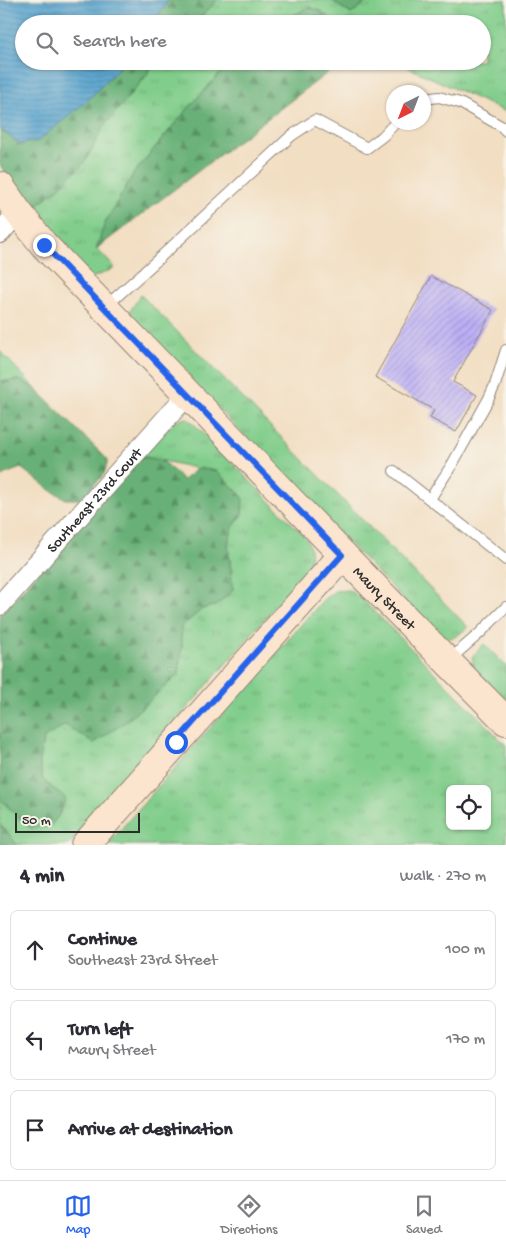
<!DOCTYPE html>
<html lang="en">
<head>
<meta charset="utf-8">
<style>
	:root { --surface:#fff; --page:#f7f7f7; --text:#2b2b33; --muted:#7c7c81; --line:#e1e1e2; --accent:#2563eb }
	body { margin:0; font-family:"Gochi Hand",sans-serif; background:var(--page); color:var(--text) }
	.controls { position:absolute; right:15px; bottom:15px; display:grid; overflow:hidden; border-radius:8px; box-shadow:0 1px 4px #0004 }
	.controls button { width:45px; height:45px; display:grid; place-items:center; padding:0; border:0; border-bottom:1px solid var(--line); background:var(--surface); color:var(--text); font:25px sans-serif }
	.compass { position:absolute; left:386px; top:85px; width:45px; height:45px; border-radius:50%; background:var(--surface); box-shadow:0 1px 4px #0004; rotate:222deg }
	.scale { position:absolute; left:15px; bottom:12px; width:125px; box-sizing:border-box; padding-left:5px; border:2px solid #2b2b2b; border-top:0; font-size:14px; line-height:18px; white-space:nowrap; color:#2b2b2b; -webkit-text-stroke:4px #f7f3e8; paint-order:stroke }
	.stop { position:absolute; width:15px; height:15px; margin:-11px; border:4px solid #2563eb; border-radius:50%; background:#fff }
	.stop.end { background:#2563eb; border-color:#fff; box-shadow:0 1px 5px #0008 }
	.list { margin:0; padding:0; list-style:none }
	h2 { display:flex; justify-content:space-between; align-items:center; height:65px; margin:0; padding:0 20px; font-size:21px }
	h2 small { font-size:16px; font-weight:400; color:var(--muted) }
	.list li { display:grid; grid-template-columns:32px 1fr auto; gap:15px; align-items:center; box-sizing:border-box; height:80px; margin:0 10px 10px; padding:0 10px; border:1px solid var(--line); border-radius:8px }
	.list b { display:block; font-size:19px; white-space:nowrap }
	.list p { margin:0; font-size:16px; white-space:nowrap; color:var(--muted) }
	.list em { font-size:16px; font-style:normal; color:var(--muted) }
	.icon { flex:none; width:28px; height:28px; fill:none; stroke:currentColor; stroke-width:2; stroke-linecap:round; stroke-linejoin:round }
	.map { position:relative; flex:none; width:506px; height:845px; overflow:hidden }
	.search { position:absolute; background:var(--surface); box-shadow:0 1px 4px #0004; left:15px; right:15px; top:15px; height:55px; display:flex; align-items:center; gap:12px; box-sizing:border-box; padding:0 18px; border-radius:28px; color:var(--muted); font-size:19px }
	.sheet { height:335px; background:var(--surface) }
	nav { display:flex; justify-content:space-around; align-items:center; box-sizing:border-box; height:70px; border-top:1px solid var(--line); background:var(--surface); font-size:14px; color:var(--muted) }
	nav a { display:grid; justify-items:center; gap:2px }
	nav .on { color:var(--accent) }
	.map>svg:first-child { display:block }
	.grass { fill:url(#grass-tufts); stroke:#567c5b; fill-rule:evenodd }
	.forest { fill:url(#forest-firs); stroke:#4a6e51 }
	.water { fill:url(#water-rules); stroke:#40667c }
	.building { fill:url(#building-hatch) }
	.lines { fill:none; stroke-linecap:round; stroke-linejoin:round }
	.lane-casing { stroke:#8e8476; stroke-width:12 }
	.street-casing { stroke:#8e8476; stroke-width:22 }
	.secondary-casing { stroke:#8e8476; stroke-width:30 }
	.lane { stroke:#fff; stroke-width:10 }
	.street { stroke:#fff; stroke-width:20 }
	.secondary { stroke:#fce5cf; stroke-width:28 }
	.route { stroke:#2563eb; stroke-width:6 }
	.labels { text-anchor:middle; stroke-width:4; stroke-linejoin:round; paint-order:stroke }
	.street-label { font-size:15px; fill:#2b2b2b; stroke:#f7f3e8 }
</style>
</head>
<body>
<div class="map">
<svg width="506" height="845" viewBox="0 0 506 845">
	<defs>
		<pattern id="grass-tufts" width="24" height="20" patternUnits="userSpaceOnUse" patternTransform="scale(1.25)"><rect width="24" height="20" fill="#81cd8b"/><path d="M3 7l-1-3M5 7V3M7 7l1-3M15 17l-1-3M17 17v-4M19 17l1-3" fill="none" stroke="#70b078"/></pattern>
		<pattern id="forest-firs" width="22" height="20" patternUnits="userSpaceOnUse" patternTransform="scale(1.25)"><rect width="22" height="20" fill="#68b077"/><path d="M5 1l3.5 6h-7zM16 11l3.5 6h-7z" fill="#568f62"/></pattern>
		<pattern id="water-rules" width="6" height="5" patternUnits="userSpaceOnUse" patternTransform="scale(1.25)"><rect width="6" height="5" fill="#55a2ce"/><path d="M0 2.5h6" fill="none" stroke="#4784a7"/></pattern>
		<pattern id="building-hatch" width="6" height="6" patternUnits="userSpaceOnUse" patternTransform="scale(1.25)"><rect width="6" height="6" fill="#bdb0f7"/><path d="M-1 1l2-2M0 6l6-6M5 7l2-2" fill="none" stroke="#9a8fc8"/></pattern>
	</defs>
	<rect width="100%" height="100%" fill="#f7f3e8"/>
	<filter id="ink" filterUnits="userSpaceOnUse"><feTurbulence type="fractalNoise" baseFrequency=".02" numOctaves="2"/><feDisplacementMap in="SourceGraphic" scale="10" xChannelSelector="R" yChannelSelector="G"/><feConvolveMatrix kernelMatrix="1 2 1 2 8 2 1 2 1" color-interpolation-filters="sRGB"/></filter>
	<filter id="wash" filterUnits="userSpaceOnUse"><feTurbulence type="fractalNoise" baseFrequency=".0096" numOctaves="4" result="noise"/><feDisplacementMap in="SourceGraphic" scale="20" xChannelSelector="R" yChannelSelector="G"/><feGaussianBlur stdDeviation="1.12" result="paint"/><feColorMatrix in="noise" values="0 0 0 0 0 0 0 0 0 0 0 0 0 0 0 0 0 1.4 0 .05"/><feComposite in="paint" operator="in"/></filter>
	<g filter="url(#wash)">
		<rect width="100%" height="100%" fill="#f2dec2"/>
		<path class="grass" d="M217,0H331L351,14L369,0H506V112L394,61H482V24H338L320,11L309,7L278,24H193L203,15Z
			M155,61H234L223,70L177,121L134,173L105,223L97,249L115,268L92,278L67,255L27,205L36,206L61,186L85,162L104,126L146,76Z
			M141,295L468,627C455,638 453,641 437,634L130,318L129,312Z
			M0,351L35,388L20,380L0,381Z
			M186,418L192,422L307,539C314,558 311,563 300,578L69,845H17L4,828L0,826V800L43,780L39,760L44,738L182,648L181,627L202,609L217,605L233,590L228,543L233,527L242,516L216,470L199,469L142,456L175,421Z
			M350,590L364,601L506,745V845H107L323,600L335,591ZM450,789H487V826H450Z
			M484,644L506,666V705L475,673L472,657Z"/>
		<path class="forest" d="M169,0H217L203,15L193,24H152Z
			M331,0H369L351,14Z
			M309,7L320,11L338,24H278Z
			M124,61H155L146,76L104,126L85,162L61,186L36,206L27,205L0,165V129L20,144L86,102L115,72Z
			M234,61H343L96,249L105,223L134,173L177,121L223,70Z
			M20,380L35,388L108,460L104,474L81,499H66L52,491L21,468L5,474L0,478V381Z
			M142,456L164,462L183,480L197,469L216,470L243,497L242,516L233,527L228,543L233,590L217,605L202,609L181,627L182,648L178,675L127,721L94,743L65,725L44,738L39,760L43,780L66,799L59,815L50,827L30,828L0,799V615Z
			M0,826L4,828L17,845H0Z"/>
		<path class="water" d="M0,0H169L152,24H24V61H124L115,72L86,102L38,141L20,144L0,129Z"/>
		<g id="blocks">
			<path class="building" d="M431,276L493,310L453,382L477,395L456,432L430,418L434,410L375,377Z"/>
		</g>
	</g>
	<g filter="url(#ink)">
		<use href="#blocks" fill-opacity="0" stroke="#8e8476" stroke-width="1"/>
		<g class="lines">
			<defs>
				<path id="lane" d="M424,99L439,97L460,103L501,126L506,131
					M105,307L153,264L291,136L315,120L367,148L383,136L396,122
					M394,471L506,560
					M430,499L453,463L488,400L495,385L506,350
					M449,660L480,633L506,607"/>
				<g id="street">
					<path d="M0,233L18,212"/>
					<path id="s1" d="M0,605L188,394"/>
				</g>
				<g id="secondary">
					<path id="s2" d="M0,186L18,212L44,245L343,555L506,721"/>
					<path d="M85,845L343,555"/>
				</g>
			</defs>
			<use href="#lane" class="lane-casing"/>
			<use href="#street" class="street-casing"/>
			<use href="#secondary" class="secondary-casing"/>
			<use href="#lane" class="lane"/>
			<use href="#street" class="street"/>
			<use href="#secondary" class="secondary"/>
		</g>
	</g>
	<g class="lines" filter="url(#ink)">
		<path class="route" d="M44,245L342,555L176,742"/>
	</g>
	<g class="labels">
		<g class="street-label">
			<text dy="5" stroke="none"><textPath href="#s1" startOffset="141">Southeast 23rd Court</textPath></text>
			<text dy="5" stroke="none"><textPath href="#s2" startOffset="564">Maury Street</textPath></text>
		</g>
	</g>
</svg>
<div class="controls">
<button><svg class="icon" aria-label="locate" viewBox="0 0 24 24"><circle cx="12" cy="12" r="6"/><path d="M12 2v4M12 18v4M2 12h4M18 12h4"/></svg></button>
</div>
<svg class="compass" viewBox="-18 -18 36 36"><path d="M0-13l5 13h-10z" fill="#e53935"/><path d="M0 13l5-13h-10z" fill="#7c7c81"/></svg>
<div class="scale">50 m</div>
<div class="stop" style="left:176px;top:742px"></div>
<div class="stop end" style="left:44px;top:245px"></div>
<div class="search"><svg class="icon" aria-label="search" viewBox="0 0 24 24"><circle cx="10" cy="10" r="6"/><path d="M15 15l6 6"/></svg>Search here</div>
</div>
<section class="sheet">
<h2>4 min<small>Walk · 270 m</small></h2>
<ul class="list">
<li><svg class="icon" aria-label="ahead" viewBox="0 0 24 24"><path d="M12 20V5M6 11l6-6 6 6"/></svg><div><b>Continue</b><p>Southeast 23rd Street</p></div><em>100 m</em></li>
<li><svg class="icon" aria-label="left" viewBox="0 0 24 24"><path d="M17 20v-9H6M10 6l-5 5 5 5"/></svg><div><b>Turn left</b><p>Maury Street</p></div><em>170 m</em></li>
<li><svg class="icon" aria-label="arrive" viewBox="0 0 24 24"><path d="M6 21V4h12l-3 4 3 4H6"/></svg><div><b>Arrive at destination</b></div></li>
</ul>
</section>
<nav>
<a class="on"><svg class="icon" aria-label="map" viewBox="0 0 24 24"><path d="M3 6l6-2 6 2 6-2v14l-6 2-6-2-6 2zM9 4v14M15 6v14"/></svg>Map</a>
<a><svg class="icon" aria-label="directions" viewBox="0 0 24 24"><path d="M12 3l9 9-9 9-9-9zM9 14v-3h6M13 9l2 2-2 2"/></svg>Directions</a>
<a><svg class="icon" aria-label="saved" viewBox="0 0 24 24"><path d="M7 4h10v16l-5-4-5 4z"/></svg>Saved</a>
</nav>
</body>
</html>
